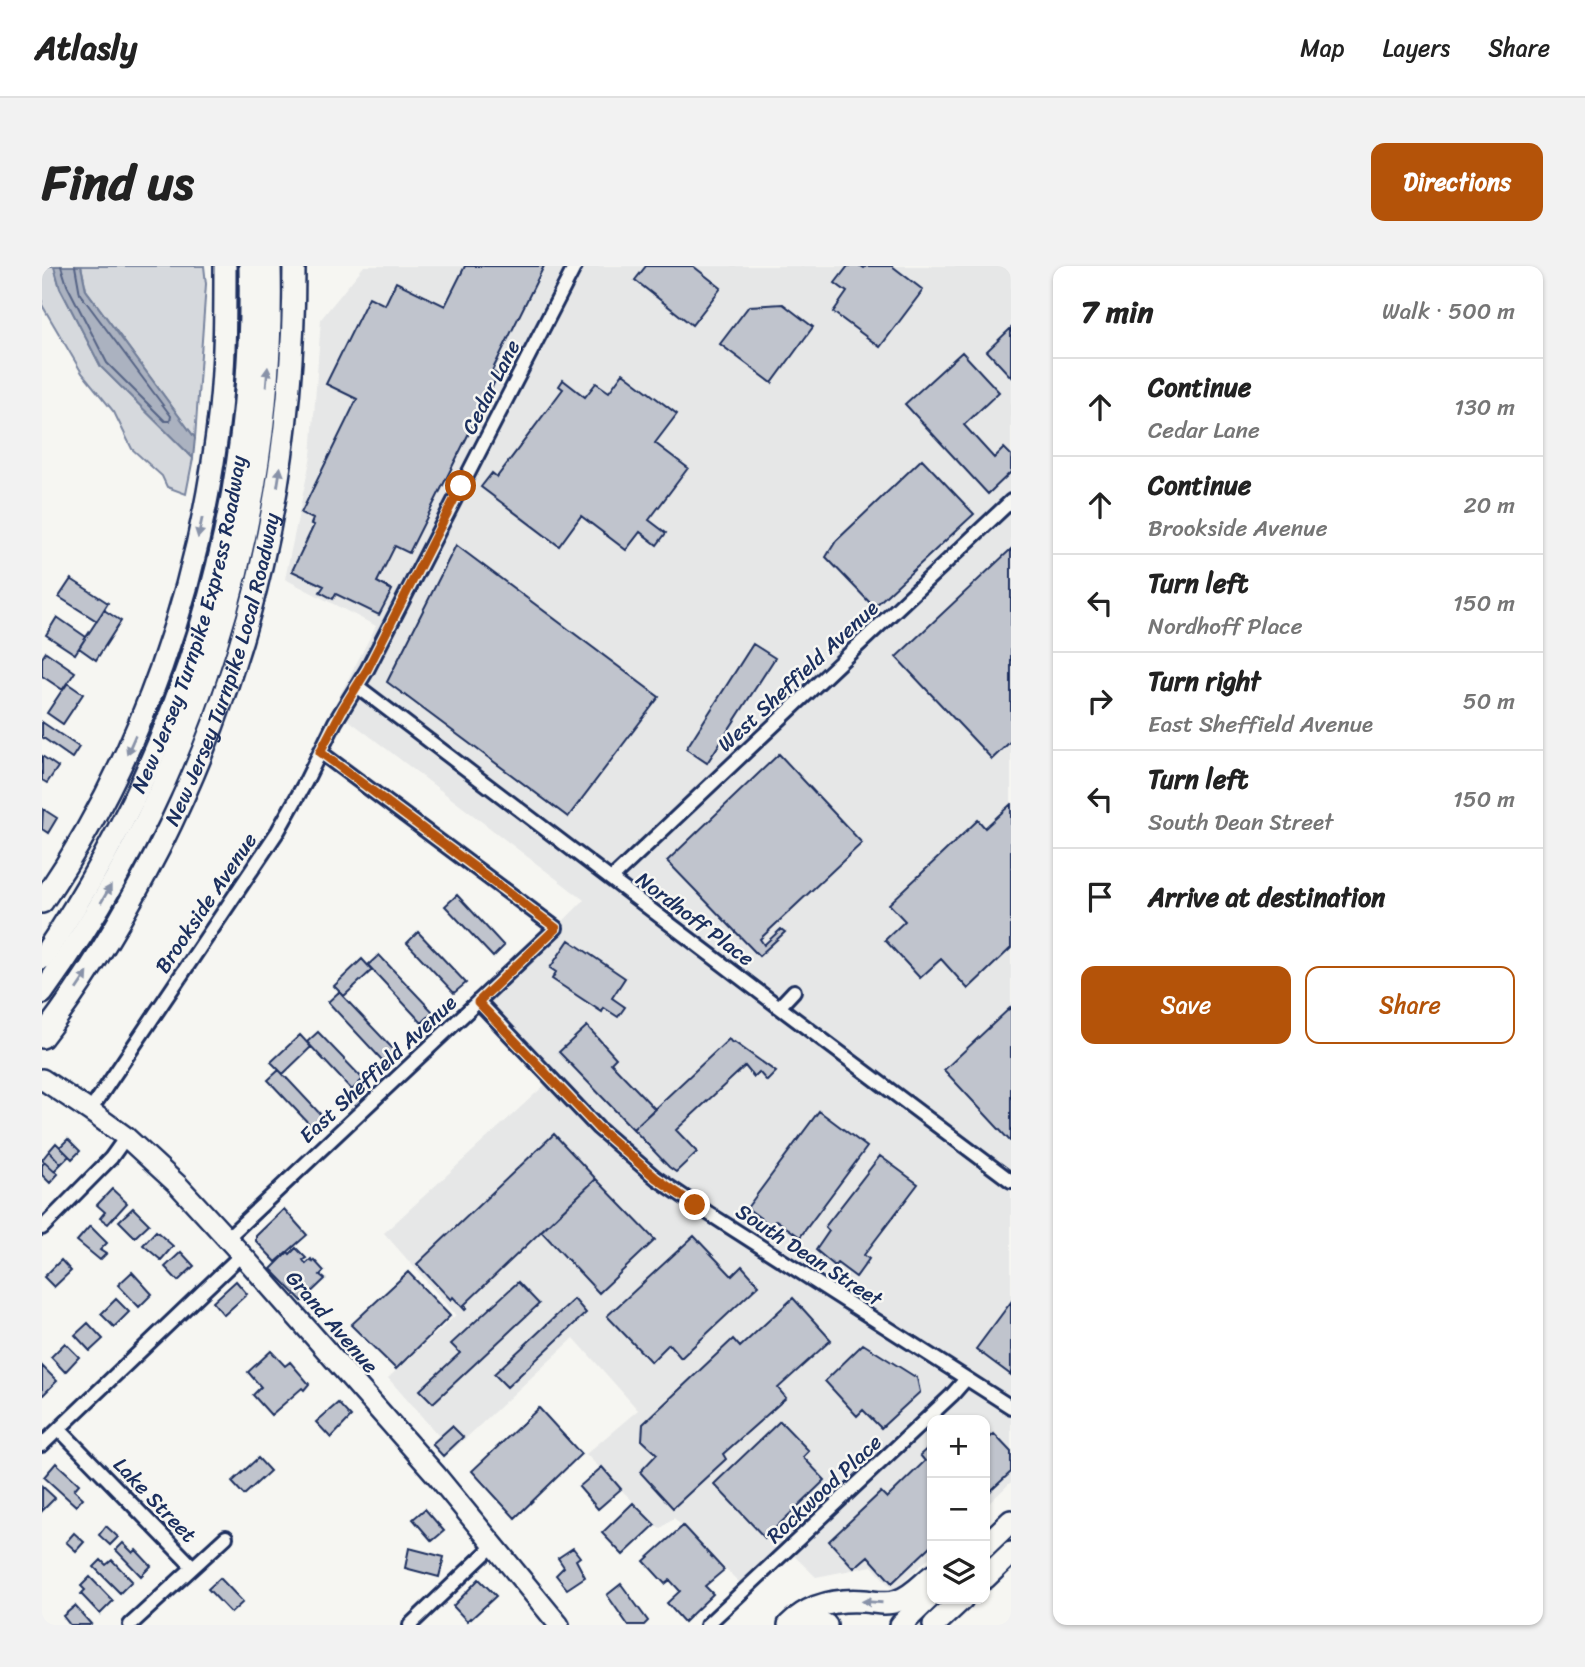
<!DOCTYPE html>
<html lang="en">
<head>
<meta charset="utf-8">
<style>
	:root { --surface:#fff; --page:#f2f2f2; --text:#222; --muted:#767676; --line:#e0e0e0; --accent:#b45309 }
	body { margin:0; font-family:Sriracha,sans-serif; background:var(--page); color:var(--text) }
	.controls { position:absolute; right:21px; bottom:21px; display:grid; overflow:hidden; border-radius:14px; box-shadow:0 2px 5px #0004 }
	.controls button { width:63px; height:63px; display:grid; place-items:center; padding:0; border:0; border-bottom:2px solid var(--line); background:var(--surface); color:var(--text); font:35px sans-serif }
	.stop { position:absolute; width:21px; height:21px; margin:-16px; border:5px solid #b45309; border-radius:50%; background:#fff }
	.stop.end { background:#b45309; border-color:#fff; box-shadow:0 2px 7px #0008 }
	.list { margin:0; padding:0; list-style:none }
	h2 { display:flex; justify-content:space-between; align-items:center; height:91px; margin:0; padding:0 28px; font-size:30px }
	h2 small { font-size:23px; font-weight:400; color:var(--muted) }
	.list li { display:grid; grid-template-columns:46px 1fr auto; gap:21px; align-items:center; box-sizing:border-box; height:98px; padding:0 28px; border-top:2px solid var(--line) }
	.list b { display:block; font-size:26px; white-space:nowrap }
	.list p { margin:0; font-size:23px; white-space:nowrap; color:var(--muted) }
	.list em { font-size:23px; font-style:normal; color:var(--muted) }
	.actions { display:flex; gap:14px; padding:21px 28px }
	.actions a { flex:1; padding:16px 0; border:2px solid var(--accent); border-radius:14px; text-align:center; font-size:24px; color:var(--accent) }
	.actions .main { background:var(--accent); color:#fff }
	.icon { flex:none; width:38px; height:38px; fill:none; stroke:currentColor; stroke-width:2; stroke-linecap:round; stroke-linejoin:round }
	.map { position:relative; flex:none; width:969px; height:1359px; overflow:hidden; border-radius:14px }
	header { display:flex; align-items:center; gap:42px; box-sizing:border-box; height:98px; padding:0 35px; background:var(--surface); border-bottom:2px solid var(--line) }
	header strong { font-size:33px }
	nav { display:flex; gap:38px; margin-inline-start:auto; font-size:24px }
	.intro { display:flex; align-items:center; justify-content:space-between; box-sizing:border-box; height:168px; padding:0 42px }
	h1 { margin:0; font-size:49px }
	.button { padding:18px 32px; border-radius:14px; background:var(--accent); color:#fff; font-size:24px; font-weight:700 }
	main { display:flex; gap:42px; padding:0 42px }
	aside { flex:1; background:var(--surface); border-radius:14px; box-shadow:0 2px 5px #0004 }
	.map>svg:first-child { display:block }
	.built { fill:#e6e7e7 }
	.green { fill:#d6d9dd; stroke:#78849e; stroke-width:2 }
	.water { fill:#abb2c0; stroke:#717e99; stroke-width:2 }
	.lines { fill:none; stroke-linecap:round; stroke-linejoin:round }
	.shore { stroke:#556385; stroke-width:2 }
	.building { fill:#c0c4cd; stroke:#1b2f5e; stroke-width:2 }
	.street-casing { stroke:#1b2f5e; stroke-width:18 }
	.primary-casing { stroke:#1b2f5e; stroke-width:24 }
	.highway-casing { stroke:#1b2f5e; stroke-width:26 }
	.street { stroke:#f6f6f2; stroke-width:12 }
	.primary { stroke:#f6f6f2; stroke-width:19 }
	.highway { stroke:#f6f6f2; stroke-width:21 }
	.oneway { fill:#8892a8 }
	.route { stroke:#b45309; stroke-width:9 }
	.labels { text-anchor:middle; stroke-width:5; stroke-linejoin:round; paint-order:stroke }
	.street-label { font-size:21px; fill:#1b2f5e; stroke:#f6f6f2 }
</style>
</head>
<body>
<header>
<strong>Atlasly</strong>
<nav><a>Map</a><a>Layers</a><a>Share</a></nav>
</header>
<div class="intro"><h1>Find us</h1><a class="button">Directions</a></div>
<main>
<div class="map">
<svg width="969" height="1359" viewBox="0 0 969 1359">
	<rect width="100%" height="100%" fill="#f6f6f2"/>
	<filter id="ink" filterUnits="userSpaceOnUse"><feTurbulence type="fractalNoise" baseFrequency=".0143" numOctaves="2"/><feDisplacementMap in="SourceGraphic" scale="14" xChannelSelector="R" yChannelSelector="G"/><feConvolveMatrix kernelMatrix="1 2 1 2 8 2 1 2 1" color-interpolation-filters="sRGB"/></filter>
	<g filter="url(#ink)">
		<path class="built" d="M322,0H969V1216L943,1241V1154H890V1289L852,1325L830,1300L774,1311L746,1284L701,1320L632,1252L618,1263L544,1188L596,1144L532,1072L410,1185L346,1112L414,1049L342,967L506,816L438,740L542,634L291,442L334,360L243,313L269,190L279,53Z"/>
		<path class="green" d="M0,0H12L18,22L59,101L151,192L144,228L125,221L120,210L90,183L72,146L40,107L0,39Z
			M39,0H162L164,18L153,172L44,24Z"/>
		<path class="water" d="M12,0H39L44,24L153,172L151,192L59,101L18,22Z"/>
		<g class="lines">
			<path class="shore" d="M19,0L25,19L65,97L123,155H128L129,150L38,28L33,0"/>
		</g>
		<path class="building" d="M423,0H502L450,105L456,109L367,287L353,280L335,316L350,324L337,349L294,328L291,333L278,326L282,320L250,305L272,259L269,258L271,253L259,247L315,133L284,118L327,31L343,39L354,16L403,40Z
			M604,0H651L679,22L650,59L593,14Z
			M806,0H819L822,2L824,0H850L881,24L838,81L791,46L805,26L793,17Z
			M741,38L771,61L730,117L678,78L707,40Z
			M969,62V111L945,85Z
			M920,86L957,126L922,159L952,192L962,182L969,189V206L946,228L863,138Z
			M581,107L635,148L613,177L646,202L607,254L624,267L615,279L598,266L584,284L539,250L517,280L439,221L450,207L455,211L521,123L517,120L521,114L543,131L554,117L567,126Z
			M880,193L932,248L832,341L784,291L794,275Z
			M414,279L617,431L526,551L345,416Z
			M969,283V475L950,493L854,391Z
			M29,313L66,337L55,355L17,331Z
			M62,344L79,355L54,394L37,382Z
			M15,351L44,371L33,388L4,369Z
			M711,378L733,392L665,497L644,483Z
			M4,386L33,406L21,424L0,410V392Z
			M25,417L41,428L21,458L5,447Z
			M0,456L37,481L30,492L0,471Z
			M737,488L820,577L718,673L722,679L739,663L743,666L717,690L625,595Z
			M0,490L16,501L5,517L0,514Z
			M969,538V682L926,723L899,693L878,712L843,674L863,655L847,638L936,554L943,562Z
			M1,543L15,552L6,567L0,563Z
			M415,629L462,680L451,691L403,640Z
			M376,666L424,717L412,727L365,677Z
			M527,674L583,712L570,732L583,741L576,751L562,742L560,746L510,713L514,706L508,702Z
			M337,689L391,746L380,757L326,699Z
			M320,693L330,704L302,730L292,720Z
			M297,726L352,784L341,795L286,736Z
			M969,741V875H968L902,804Z
			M545,760L574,792L569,797L613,843L591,863L517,786Z
			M276,766L321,813L310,824L265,776Z
			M258,769L269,781L241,808L229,796Z
			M687,773L690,777L692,776L734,806L725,815L717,806L712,811L703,800L634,864L655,886L634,906L627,901L591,863Z
			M237,804L281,851L270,861L226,814Z
			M777,845L825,881L758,971L734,954L729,960L705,942Z
			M512,868L554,913L422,1039L425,1042L423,1044L411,1031L409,1034L375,998Z
			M26,873L38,885L30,893L18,881Z
			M14,877L27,890L19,898L7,885Z
			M7,885L19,898L12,905L0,894Z
			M838,890L876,918L822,989L827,993L814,1011L795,997L793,1000L774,984L787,965L783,961Z
			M3,896L16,908L8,917L0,909V899Z
			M554,913L613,974L557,1027L499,965Z
			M70,923L85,937L66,958L58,952L63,946L55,939Z
			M91,942L107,958L93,971L77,955Z
			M242,943L265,969L234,996L214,975V970Z
			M48,960L65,977L58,984L64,988L58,994L35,975Z
			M114,965L131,980L119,994L101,979Z
			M652,970L690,1010L700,1000L717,1019L639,1092L627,1078L609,1096L565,1050Z
			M254,982L264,992L261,994L264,998L269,993L271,996L272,994L282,1005L278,1009L283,1013L260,1035L229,1003L246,986L248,988Z
			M139,986L152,1000L136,1015L123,1001Z
			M19,994L29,1005L12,1021L2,1011Z
			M90,1006L110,1028L97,1041L76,1019Z
			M366,1006L408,1050L354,1103L309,1059Z
			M194,1015L205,1028L182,1049L171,1036Z
			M476,1016L497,1038L391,1137L378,1124L418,1087L409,1078Z
			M751,1032L789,1074L736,1122L744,1132L681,1188L684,1193L631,1242L598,1206L615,1188L600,1174L601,1158L691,1073L698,1081Z
			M74,1033L87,1046L72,1061L59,1048Z
			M532,1033L544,1047L465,1121L452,1108Z
			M969,1036V1109L934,1083Z
			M46,1057L61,1073L48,1085L33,1069Z
			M23,1077L37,1091L23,1106L9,1091Z
			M821,1078L875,1112L878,1126L839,1162L821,1144L815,1150L783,1115Z
			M229,1085L243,1100L248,1096L267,1118L262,1124L260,1122L229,1149L211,1129L219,1121L206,1106Z
			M0,1100L15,1115L0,1130Z
			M296,1137L309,1151L289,1172L274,1156Z
			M497,1142L539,1188L473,1252L430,1205Z
			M738,1155L767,1185L761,1191L783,1214L723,1272L672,1218Z
			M410,1160L421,1171L401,1190L390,1178Z
			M952,1168L969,1186V1206L943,1230V1176Z
			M890,1178V1279L850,1317L826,1290L812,1302L787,1275L839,1226L845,1232L883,1195L878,1189Z
			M216,1192L228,1205L202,1229L190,1216Z
			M14,1197L37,1218L32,1224L41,1232L34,1240L2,1211Z
			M560,1201L579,1223L556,1243L537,1221Z
			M0,1220L13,1232L0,1245Z
			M591,1237L613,1259L581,1289L560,1267Z
			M383,1243L402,1265L390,1275L371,1253Z
			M64,1260L76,1271L68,1279L57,1269Z
			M641,1260L682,1304L663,1320L671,1328L642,1356L625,1337L638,1325L628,1314L623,1318L602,1295Z
			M32,1267L42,1276L34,1285L24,1276Z
			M81,1277L91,1287L94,1284L109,1300L99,1310L74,1284Z
			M367,1282L402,1291L397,1311L363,1302Z
			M531,1282L538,1291L534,1294L543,1311L525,1323L514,1309L522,1301L516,1292Z
			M59,1294L64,1299L70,1294L90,1315L78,1327L52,1301Z
			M48,1311L71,1335L58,1348L39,1328L43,1324L39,1320Z
			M178,1312L201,1336L189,1347L166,1323Z
			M437,1313L454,1330L429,1353L428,1352L425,1355L411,1340Z
			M579,1318L606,1355L602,1359H586L565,1329Z
			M33,1340L49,1358L47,1359H28L21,1350Z"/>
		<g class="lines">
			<defs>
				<path id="street" d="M315,420L737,741L969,915
					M569,613L969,235
					M436,735L556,862L614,912L666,947L969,1141
					M737,741L752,725
					M48,845L236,565L263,517L293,456L325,404L533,0
					M0,962L69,892L84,871
					M185,972L514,662L278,486
					M17,1163L151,1301
					M0,1179L199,989
					M88,1359L184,1271
					M368,1359L452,1279
					M665,1359L910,1129L924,1113"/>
				<path id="primary" d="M0,813L48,845L84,871L136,919L202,991L395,1210L517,1359"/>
				<g id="highway">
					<path d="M0,636C100,490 159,319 178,143C183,96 183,48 183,0"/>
					<path id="s1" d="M0,692C140,485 213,250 208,0"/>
					<path d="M0,727C152,518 234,258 228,0"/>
					<path id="s2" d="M0,771C46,712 83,648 117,582C210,396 252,207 252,0"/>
					<path d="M943,1280L969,1255"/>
					<path d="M943,1312L969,1287"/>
					<path d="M747,1359C767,1339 794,1333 822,1335C833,1336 845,1339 855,1335C869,1331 879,1319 890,1310"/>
					<path d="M759,1359L776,1356L784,1359"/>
					<path d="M859,1359L890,1329"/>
					<path d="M892,1359L920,1333"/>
				</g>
			</defs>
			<use href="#street" class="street-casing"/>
			<use href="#primary" class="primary-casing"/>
			<use href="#highway" class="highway-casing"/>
			<use href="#street" class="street"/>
			<use href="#primary" class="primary"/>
			<use href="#highway" class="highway"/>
		</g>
		<defs><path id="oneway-solid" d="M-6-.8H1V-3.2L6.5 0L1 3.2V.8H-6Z" transform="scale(1.75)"/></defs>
		<g class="oneway">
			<use href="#oneway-solid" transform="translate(225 111) rotate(-85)"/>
			<use href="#oneway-solid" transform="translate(237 211) rotate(-81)"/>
			<use href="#oneway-solid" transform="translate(158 262) rotate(102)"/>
			<use href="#oneway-solid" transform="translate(89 479) rotate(114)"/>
			<use href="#oneway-solid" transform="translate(64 628) rotate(-60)"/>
			<use href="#oneway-solid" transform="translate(40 715) rotate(-56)"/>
			<use href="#oneway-solid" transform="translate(830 1336) rotate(-176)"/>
		</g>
	</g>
	<g class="lines" filter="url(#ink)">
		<path class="route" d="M419,220L325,404L300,444L278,486L514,662L436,736L556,862L614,912L653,939"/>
	</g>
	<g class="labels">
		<g class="street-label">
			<text transform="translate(449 121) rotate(-63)" y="7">Cedar Lane</text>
			<text dy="7" stroke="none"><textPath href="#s1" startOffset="368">New Jersey Turnpike Express Roadway</textPath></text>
			<text dy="7" stroke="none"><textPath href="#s2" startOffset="413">New Jersey Turnpike Local Roadway</textPath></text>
			<text transform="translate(756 410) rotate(-43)" y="7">West Sheffield Avenue</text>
			<text transform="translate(164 637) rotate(-56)" y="7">Brookside Avenue</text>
			<text transform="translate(653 653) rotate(37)" y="7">Nordhoff Place</text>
			<text transform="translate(336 803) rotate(-43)" y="7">East Sheffield Avenue</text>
			<text transform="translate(767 989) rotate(33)" y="7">South Dean Street</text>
			<text transform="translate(290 1056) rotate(49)" y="7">Grand Avenue</text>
			<text transform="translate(782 1223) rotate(-43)" y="7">Rockwood Place</text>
			<text transform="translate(113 1234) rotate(46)" y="7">Lake Street</text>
		</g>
	</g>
</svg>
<div class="controls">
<button>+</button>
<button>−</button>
<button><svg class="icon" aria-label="layers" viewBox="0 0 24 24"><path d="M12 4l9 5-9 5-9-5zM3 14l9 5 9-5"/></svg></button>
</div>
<div class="stop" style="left:419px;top:220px"></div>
<div class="stop end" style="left:653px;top:939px"></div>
</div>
<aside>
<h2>7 min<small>Walk · 500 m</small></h2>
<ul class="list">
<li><svg class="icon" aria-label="ahead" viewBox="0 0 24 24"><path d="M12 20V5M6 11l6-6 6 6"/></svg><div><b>Continue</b><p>Cedar Lane</p></div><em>130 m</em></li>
<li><svg class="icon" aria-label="ahead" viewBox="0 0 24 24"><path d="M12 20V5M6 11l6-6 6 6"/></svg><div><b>Continue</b><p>Brookside Avenue</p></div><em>20 m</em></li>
<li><svg class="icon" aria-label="left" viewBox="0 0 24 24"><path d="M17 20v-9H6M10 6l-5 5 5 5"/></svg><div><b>Turn left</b><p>Nordhoff Place</p></div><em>150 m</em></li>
<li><svg class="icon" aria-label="right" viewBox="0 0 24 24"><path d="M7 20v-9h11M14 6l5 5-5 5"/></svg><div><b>Turn right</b><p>East Sheffield Avenue</p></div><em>50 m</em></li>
<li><svg class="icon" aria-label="left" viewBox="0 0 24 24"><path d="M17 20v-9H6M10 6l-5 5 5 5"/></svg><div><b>Turn left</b><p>South Dean Street</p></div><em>150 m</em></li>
<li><svg class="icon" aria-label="arrive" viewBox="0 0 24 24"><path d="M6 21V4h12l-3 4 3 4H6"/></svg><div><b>Arrive at destination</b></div></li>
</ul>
<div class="actions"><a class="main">Save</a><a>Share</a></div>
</aside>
</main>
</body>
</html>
